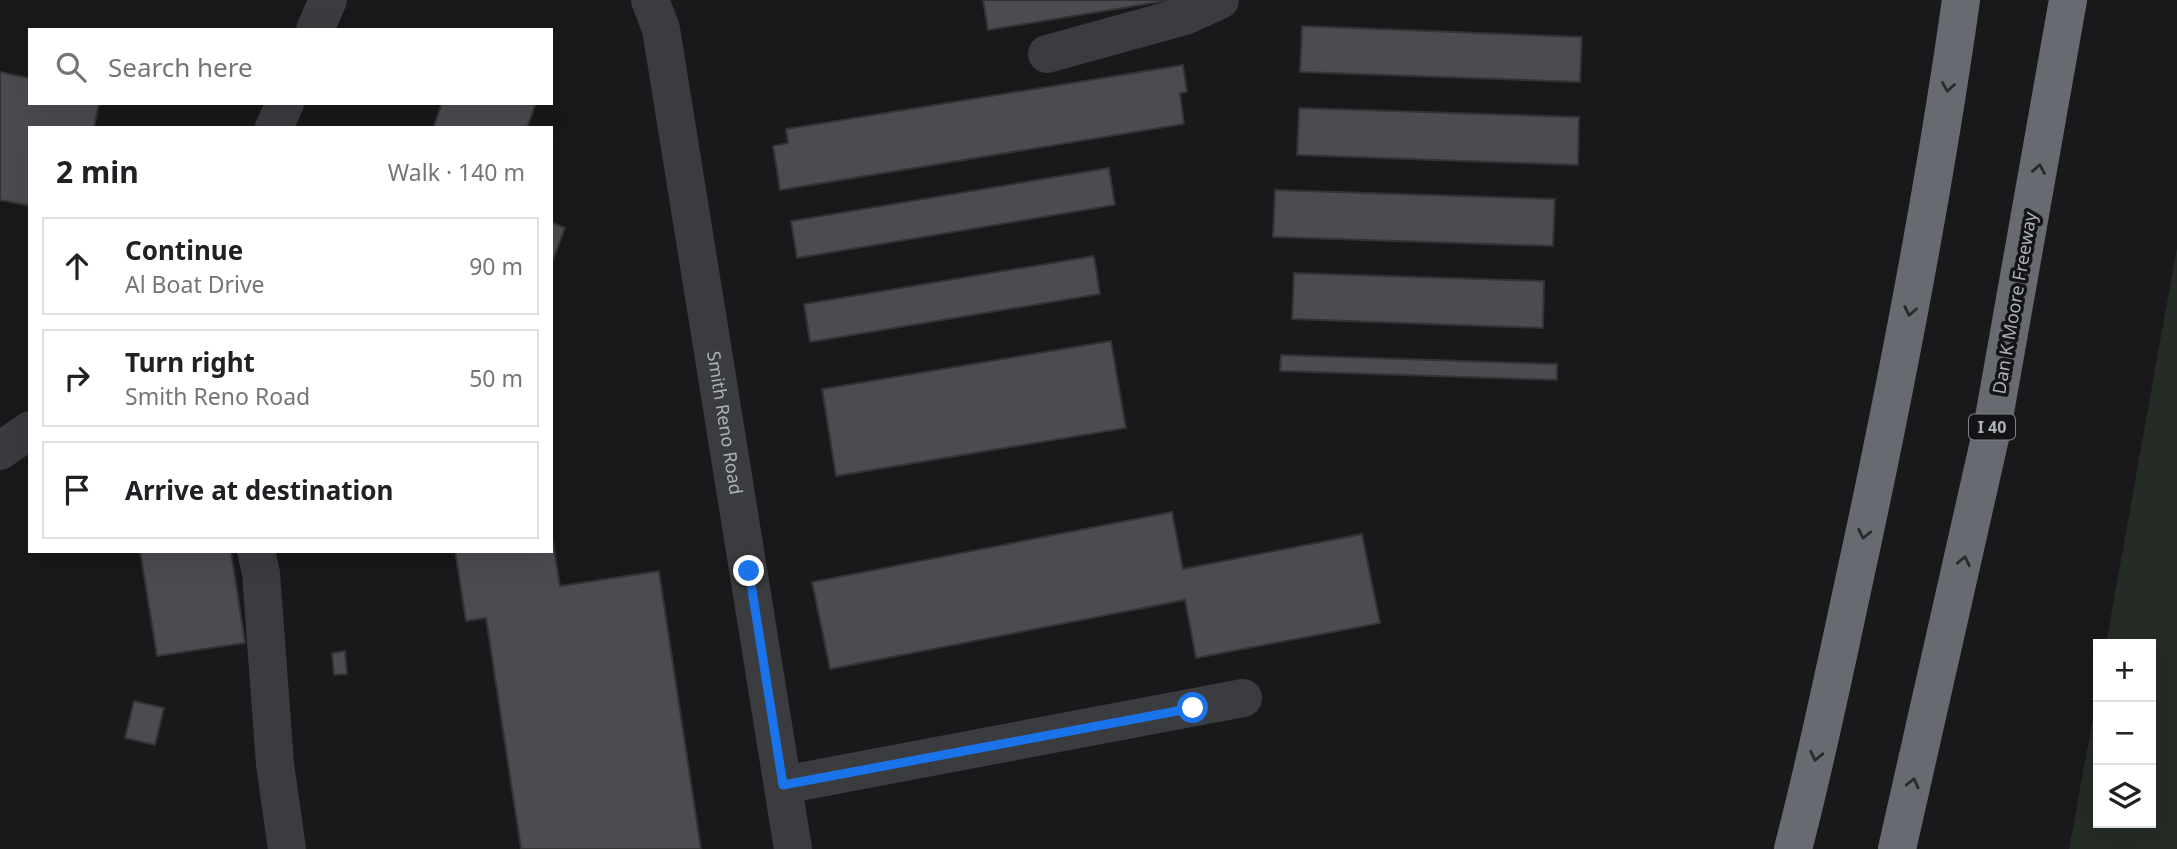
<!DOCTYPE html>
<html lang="en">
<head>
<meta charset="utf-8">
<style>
	:root { --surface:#fff; --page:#f6f6f6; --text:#202124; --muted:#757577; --line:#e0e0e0 }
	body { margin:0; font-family:"Noto Sans",sans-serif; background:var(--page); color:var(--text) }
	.controls { position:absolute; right:21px; bottom:21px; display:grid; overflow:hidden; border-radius:0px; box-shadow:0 7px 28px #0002 }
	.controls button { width:63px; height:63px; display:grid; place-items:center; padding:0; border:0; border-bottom:2px solid var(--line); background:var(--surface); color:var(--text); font:35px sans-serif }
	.stop { position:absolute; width:21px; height:21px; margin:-16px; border:5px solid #1a73e8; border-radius:50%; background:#fff }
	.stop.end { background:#1a73e8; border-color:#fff; box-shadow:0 2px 7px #0008 }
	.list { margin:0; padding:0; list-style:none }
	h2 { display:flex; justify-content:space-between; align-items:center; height:91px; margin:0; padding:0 28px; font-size:30px }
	h2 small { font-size:23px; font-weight:400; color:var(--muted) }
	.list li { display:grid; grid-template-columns:46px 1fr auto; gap:21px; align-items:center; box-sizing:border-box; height:98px; margin:0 14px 14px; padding:0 14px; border:2px solid var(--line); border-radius:0px }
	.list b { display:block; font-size:26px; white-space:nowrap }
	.list p { margin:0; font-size:23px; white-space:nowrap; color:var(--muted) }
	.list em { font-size:23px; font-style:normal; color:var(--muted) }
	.icon { flex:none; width:38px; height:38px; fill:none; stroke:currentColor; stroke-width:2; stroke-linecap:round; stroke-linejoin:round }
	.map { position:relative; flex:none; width:2177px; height:849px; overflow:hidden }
	.search { position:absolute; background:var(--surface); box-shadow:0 7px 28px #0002; left:28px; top:28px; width:525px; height:77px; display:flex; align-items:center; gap:18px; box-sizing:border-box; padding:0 24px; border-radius:0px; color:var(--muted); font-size:26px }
	.panel { position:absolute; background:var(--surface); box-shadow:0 7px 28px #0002; left:28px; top:126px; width:525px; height:427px; border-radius:0px }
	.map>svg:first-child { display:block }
	.green { fill:#252c26 }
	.building { fill:#4b4c50; stroke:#333336; stroke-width:2 }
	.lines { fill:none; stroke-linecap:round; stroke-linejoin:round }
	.minor { stroke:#3a3c3f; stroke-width:38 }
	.highway { stroke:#676a70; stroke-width:38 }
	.oneway { stroke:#292a2c }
	.route { stroke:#1a73e8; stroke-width:9 }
	.labels { text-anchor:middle; stroke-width:7; stroke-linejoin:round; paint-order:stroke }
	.shield { fill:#141416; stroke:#7f8388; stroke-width:2 }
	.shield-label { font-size:16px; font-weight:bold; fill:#adb2b9 }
	.street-label { font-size:18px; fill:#adb2b9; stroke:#141416 }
</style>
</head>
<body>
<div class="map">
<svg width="2177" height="849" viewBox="0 0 2177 849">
	<rect width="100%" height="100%" fill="#19191b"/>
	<path class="green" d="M2177,247V849H2069L2098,690V823H2151V644H2106Z"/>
	<path class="building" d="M983,0H1171L988,30Z
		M1302,26L1582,37L1580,82L1300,72Z
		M1183,65L1187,92L1180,93L1184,124L780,190L773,146L788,143L786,129Z
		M0,72L30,78V103H99L94,128H30V206L0,200Z
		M442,103H536L527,128H433Z
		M1299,108L1579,117L1578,165L1297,155Z
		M1109,168L1115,205L797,258L791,221Z
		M1275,190L1555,199L1553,246L1273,237Z
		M551,222L565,228L551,265Z
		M1094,256L1100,294L810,342L804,304Z
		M1294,273L1544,281L1543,328L1292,319Z
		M1111,341L1126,428L836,476L822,389Z
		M1281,355L1557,364V380L1280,371Z
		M1172,512L1183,569L1362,534L1380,623L1196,658L1185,600L830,669L812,582Z
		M551,529L560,586L659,571L701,849H521L486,618L466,621L455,551H551Z
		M140,551H231L245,643L157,656Z
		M345,651L347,674L334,675L332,653Z
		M134,701L164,708L155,745L125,738Z"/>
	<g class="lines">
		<g class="minor">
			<path id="s1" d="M650,0L661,29L793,849"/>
			<path d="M315,30L328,0"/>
			<path d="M1047,54L1185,16L1220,0"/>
			<path d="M274,128L285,103"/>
			<path d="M0,451L30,430"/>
			<path d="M256,551L261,573L275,764L287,849"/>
			<path d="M783,785L1243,698"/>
		</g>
		<path class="highway" d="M1793,849C1819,750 1839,649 1861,549C1900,367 1935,184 1961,0
			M1897,849L1992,429L2068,0"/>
	</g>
	<defs><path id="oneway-chevron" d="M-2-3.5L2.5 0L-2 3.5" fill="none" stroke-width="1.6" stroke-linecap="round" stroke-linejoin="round" transform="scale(1.75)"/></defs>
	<g class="oneway">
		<use href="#oneway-chevron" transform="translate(1948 87) rotate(99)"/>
		<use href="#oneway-chevron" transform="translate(2039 169) rotate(-80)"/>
		<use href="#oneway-chevron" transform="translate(1910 311) rotate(101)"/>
		<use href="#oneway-chevron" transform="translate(1864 534) rotate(102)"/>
		<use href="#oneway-chevron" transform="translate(1964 561) rotate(-78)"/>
		<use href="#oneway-chevron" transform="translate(1816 756) rotate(102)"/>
		<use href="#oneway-chevron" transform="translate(1913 783) rotate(-77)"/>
	</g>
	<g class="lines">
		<path class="route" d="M749,571L783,785L1193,708"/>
	</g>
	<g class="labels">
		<rect class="shield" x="1969" y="414.5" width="46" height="25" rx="5"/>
		<g class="shield-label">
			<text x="1992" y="433">I 40</text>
		</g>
		<g class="street-label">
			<text transform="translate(2015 303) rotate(-80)" y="6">Dan K Moore Freeway</text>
			<text dy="6" stroke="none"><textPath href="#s1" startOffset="430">Smith Reno Road</textPath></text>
		</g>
	</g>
</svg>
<div class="controls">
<button>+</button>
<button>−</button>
<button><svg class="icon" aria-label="layers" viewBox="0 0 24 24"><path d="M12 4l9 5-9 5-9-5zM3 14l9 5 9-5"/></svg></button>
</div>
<div class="stop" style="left:1193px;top:708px"></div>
<div class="stop end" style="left:749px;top:571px"></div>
<div class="search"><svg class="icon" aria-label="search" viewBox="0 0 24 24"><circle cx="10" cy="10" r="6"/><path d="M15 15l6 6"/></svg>Search here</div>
<section class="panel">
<h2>2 min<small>Walk · 140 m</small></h2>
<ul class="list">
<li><svg class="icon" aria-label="ahead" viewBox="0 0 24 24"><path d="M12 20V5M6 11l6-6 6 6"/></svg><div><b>Continue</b><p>Al Boat Drive</p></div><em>90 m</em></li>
<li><svg class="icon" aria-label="right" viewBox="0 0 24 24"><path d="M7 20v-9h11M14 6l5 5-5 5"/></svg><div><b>Turn right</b><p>Smith Reno Road</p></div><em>50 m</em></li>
<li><svg class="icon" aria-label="arrive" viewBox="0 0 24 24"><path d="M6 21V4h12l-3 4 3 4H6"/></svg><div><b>Arrive at destination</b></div></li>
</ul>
</section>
</div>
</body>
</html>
